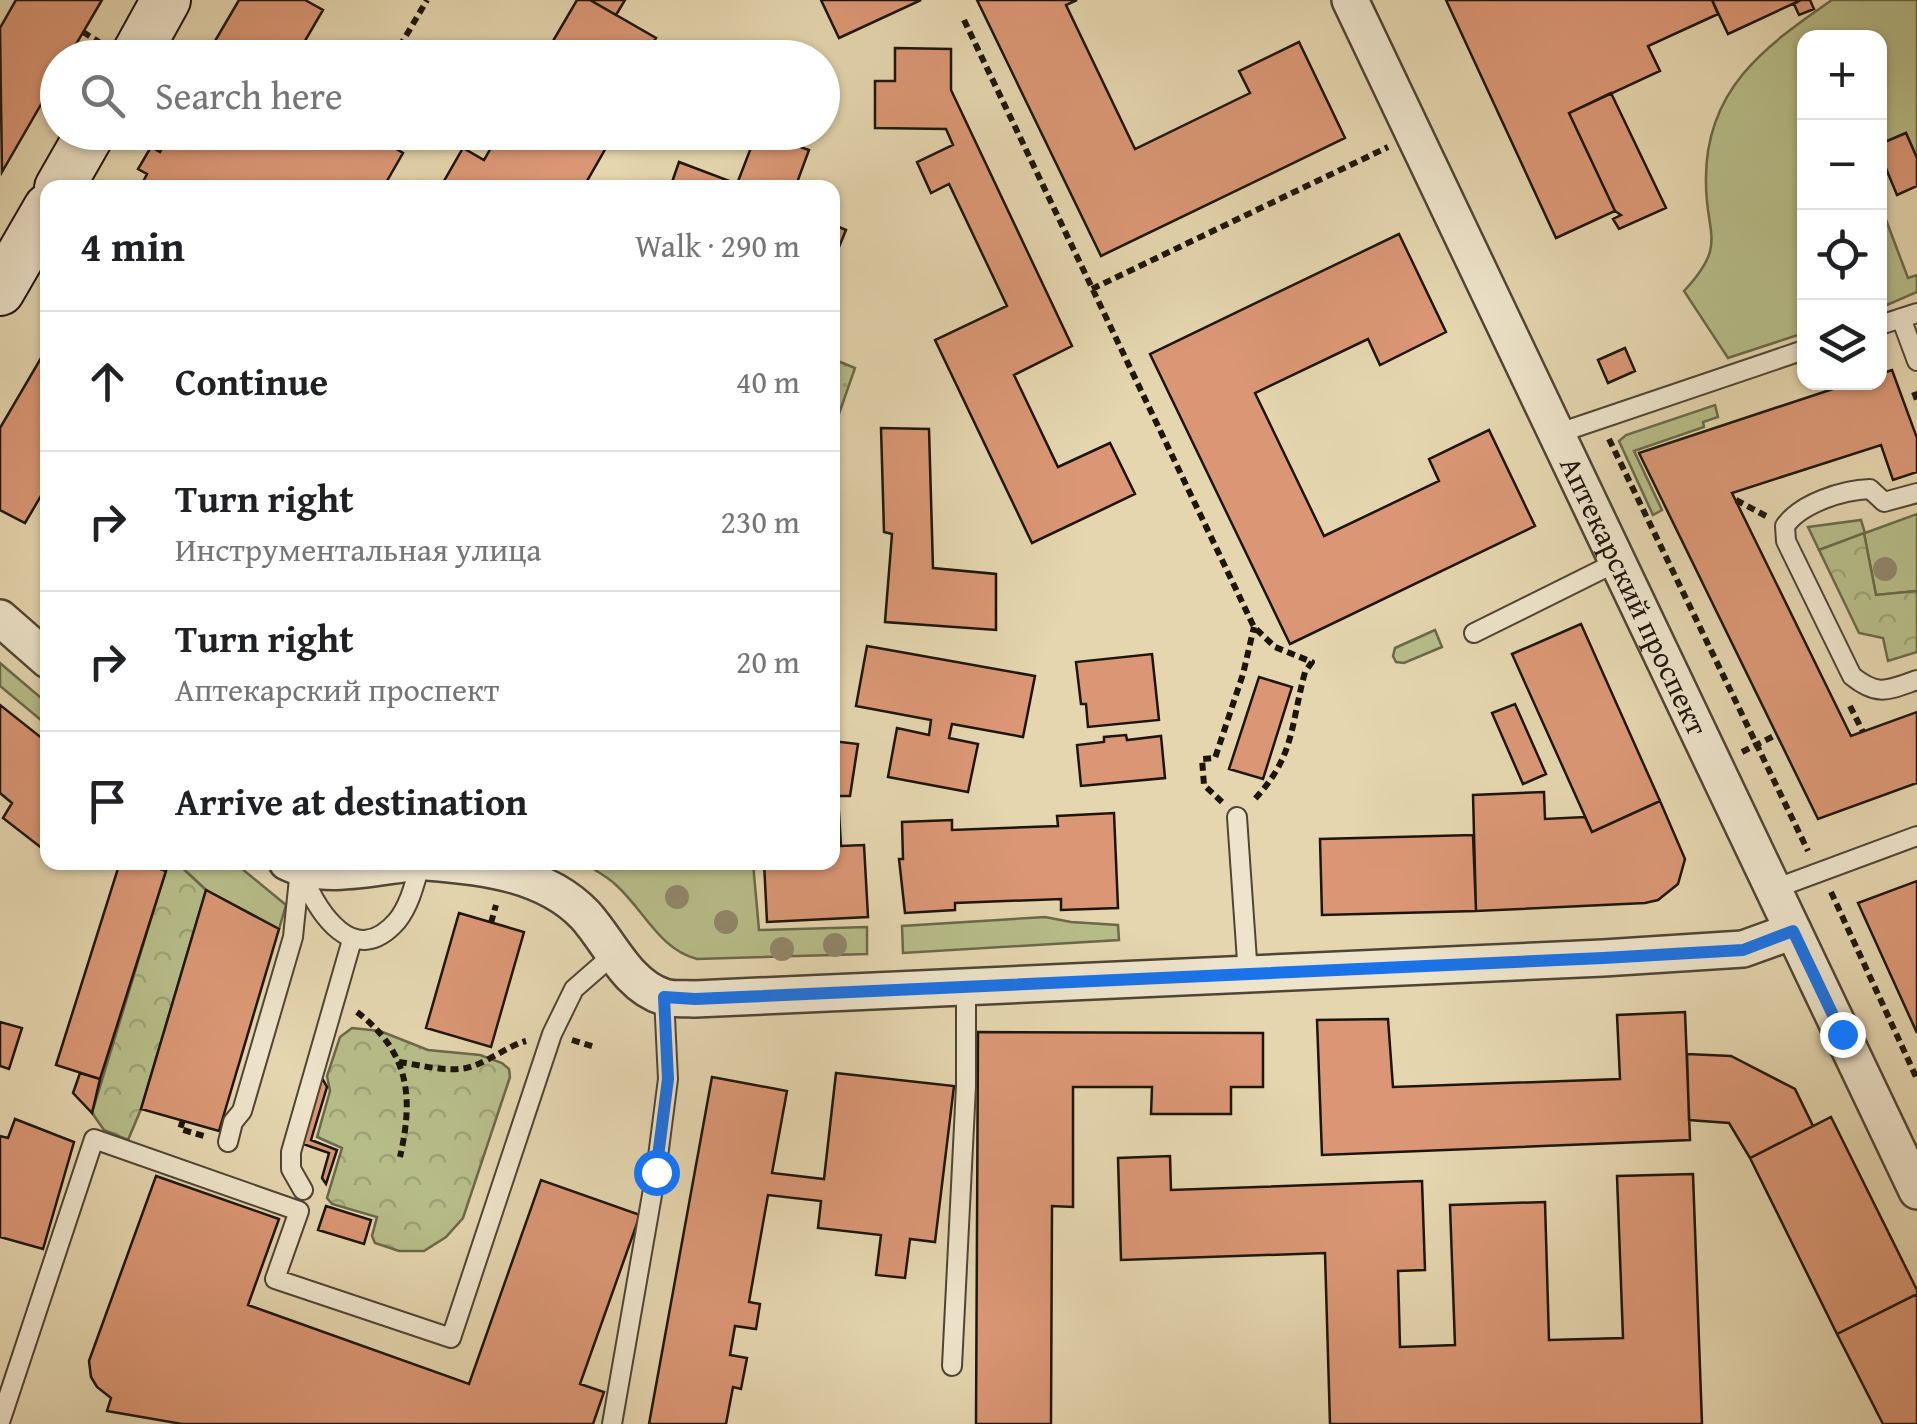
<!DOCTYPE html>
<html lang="en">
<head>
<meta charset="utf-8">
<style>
	:root { --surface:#fff; --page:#f2f2f2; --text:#202124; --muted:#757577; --line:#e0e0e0 }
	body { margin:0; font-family:"Gentium Book Plus",serif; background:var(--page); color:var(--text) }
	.controls { position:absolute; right:30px; top:30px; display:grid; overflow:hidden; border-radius:20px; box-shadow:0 2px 8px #0004 }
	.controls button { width:90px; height:90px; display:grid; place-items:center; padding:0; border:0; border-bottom:2px solid var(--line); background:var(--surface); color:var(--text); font:50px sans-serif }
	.stop { position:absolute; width:30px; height:30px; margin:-22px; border:8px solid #1a73e8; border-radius:50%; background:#fff }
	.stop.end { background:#1a73e8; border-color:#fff; box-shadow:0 2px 10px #0008 }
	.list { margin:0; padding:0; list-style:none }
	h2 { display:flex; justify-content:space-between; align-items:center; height:130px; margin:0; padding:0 40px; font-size:42px }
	h2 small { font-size:32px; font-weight:400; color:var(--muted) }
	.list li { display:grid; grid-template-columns:65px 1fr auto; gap:30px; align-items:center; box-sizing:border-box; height:140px; padding:0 40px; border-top:2px solid var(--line) }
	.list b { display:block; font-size:38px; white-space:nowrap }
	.list p { margin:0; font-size:32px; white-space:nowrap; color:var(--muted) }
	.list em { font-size:32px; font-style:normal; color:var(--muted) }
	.icon { flex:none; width:55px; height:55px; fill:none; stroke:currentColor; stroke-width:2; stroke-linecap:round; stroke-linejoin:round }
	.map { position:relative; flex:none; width:1917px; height:1424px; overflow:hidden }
	.search { position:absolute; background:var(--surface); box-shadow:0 2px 8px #0004; left:40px; top:40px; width:800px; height:110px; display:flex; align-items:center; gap:25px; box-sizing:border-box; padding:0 35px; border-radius:55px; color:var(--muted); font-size:38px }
	.panel { position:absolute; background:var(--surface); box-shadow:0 2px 8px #0004; left:40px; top:180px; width:800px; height:690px; border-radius:20px }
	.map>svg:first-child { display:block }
	.grass { fill:#b7bd89; stroke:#6a694a; stroke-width:2.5 }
	.forest { fill:url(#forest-crowns); stroke:#6a694a; stroke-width:2.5 }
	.garden { fill:url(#garden-dots); stroke:#6a694a; stroke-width:2.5 }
	.building { fill:#db9775; stroke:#1c150c; stroke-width:2.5 }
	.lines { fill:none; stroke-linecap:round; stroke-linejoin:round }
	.lane-casing { stroke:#4e4535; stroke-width:22 }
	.street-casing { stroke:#4e4535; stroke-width:40 }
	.secondary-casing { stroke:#1c150c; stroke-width:52 }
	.path { stroke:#1c150c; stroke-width:6; stroke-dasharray:8 5; stroke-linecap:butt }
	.lane { stroke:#eee4cb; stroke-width:18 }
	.street { stroke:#eee4cb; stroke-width:35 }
	.secondary { stroke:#eee4cb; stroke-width:48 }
	.tree { fill:#90876a }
	.route { stroke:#1a73e8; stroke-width:12 }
	.labels { text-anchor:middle; stroke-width:10; stroke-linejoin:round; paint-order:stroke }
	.street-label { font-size:30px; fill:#1c150c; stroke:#eee4cb }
</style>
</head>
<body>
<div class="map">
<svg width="1917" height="1424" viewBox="0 0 1917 1424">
	<defs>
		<pattern id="forest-crowns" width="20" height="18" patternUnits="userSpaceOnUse" patternTransform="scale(2.5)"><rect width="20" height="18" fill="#b7bd89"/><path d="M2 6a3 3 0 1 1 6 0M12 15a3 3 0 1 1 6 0" fill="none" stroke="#9da275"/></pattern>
		<pattern id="garden-dots" width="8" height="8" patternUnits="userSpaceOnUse" patternTransform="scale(2.5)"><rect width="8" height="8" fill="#b7bd89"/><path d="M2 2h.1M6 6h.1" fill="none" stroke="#9da275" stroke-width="1.8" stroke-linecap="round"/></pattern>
	</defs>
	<rect width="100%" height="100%" fill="#e5d6af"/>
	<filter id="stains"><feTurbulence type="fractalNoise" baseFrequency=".002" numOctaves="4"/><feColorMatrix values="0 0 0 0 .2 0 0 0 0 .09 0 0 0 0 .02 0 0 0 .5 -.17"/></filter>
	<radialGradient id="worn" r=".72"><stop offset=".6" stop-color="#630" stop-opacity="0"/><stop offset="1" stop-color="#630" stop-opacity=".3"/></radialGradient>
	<path class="grass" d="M1832,0H1917V158L1906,133L1880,144V38H1804V333L1728,358L1684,291C1728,244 1706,236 1706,183C1704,90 1764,47 1832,0Z
		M1880,204L1908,278L1917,275V292L1880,308Z
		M1715,405L1718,417L1703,422L1704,427L1634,451L1662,510L1653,515L1619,441L1626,435Z
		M1917,514V591L1876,595L1864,534L1819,550L1808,527L1861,520L1865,533Z
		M1435,630L1442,647L1404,663L1396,662L1393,656L1395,648Z
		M0,663L47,703V725L0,686Z
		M177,863H235L286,905L279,929L206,890Z
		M584,863H753L759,930L867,927V954L697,959C659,949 644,910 616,885C607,876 594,870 584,863Z
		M1045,917L1071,922L1118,925L1119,940L903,953L902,926Z"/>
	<path class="forest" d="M1864,533L1876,595L1917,591V652L1888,661L1883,638L1859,633L1819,550Z
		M168,863H177L206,890L141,1109L128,1140L104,1130L92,1113Z
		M352,1028L380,1031L428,1050L480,1055L502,1063L509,1069L510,1077L463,1218L446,1237L424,1251H399L375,1243L372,1236L377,1217L332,1204L327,1198L342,1148L317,1137L330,1091L327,1076L340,1037Z"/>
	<path class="garden" d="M833,359L855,368L833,431L832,359Z"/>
	<path class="building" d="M16,0H102L68,58H58V75L2,172L0,28Z
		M239,0H305L323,10L295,58H205Z
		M577,0H590L656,38L644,58H543Z
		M590,0H625L616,15Z
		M821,0H921L839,38Z
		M977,0H1077L1066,5L1135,149L1250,93L1239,71L1299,42L1345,138L1101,256Z
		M1446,0H1712L1718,14L1648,46L1660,71L1569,113L1615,211L1556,238Z
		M1712,0H1801L1728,34Z
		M1801,0H1810L1814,9L1799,15L1794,4Z
		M895,48L951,49V90L1072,346L1014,375L1058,467L1110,443L1135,494L1032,543L935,340L1007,306L949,184L931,193L917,162L953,145L946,129L875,128V81H895Z
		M1611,93L1666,208L1619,229L1613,219L1621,215L1615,211L1569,113Z
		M171,132H303L314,139L318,132H368L403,153L387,181L398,188H140L147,174L138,169L151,147L160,152Z
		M500,132H615L583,188H440L463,148L484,160Z
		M757,132L809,150L795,188H670L679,162L737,184Z
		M1906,133L1917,158V186L1897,195L1880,154V144Z
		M832,224L846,230L832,264Z
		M1399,234L1446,332L1380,365L1368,339L1255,393L1324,536L1439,481L1429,459L1489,430L1535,526L1290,644L1150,354Z
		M48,346V484L25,523L0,510V428Z
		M1625,348L1635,371L1608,383L1598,360Z
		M1892,370L1917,438V472L1893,480L1881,445L1732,493L1851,736L1917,712V783L1818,819L1639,453L1854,382H1880V374Z
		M881,428L929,429L933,568L996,574V630L885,622L892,534L884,532Z
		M1581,624L1660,801L1592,832L1512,654Z
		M867,646L1035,676L1023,737L952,724L949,738L978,744L968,792L888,777L897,728L929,735L931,720L856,706Z
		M1152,654L1159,720L1088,727L1086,704H1081L1076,662Z
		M1259,677L1292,687L1263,779L1229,769Z
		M1515,704L1546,774L1523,784L1492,713Z
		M0,705L48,743V853L3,818L12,803L0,793Z
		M1126,735L1127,740L1161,736L1165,778L1081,786L1077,745L1104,742V737Z
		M832,741L858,744L850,796H838L841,846L864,845L868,917L767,922L764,862H832Z
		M1544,792L1545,819L1585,817L1592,832L1660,801L1685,859L1678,884L1658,900L1645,903L1476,911L1473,795Z
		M1114,813L1118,908L1061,910V899L955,903V910L905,913L899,859H903L902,822L952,820V830L1058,826L1057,816Z
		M1473,835L1476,911L1322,915L1320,839Z
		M120,862H140L166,871L100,1079L56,1065Z
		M1917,881V1033L1858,903Z
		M206,890L279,929L219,1131L141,1109Z
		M459,913L524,932L491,1047L426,1028Z
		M1685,1012L1690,1140L1322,1155L1317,1020L1388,1019L1393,1087L1620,1079L1617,1015Z
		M0,1022L22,1028L9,1069L0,1066Z
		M978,1032L1263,1033V1087H1231V1114H1151L1152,1087H1073V1207L1052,1206L1051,1424H976Z
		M1687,1054L1731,1056L1795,1089L1813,1126L1750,1158L1729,1123L1689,1120Z
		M80,1073L100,1079L92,1113L73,1093Z
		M836,1073L954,1086L935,1242L910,1239L905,1278L876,1275L881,1235L818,1228L821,1201L768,1195L749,1302L760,1304L756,1329L735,1326L730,1355L747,1358L741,1389L733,1387L726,1424H649L712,1077L787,1091L772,1173L824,1179Z
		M322,1078L327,1087L311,1140L337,1150L326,1184L322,1178L329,1153L303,1144Z
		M1831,1117L1917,1290V1294L1837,1334L1750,1158Z
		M15,1119L74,1142L43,1249L0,1237V1136L8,1138Z
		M1170,1156L1171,1190L1422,1181L1425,1270L1398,1271L1400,1347L1455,1345L1450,1205L1545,1202L1549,1340L1623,1338L1617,1176L1693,1174L1702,1424H1330L1325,1253L1121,1260L1118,1158Z
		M156,1176L279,1219L248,1305L469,1384L541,1180L640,1215L580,1384L604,1392L593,1424H182L107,1411L111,1398L97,1387L91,1377L89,1361Z
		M326,1206L371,1220L364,1244L318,1230Z
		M1917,1294V1424H1883L1837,1334Z"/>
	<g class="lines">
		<defs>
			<path id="lane" d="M1901,318L1917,361
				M1880,325L1917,313
				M1556,434L1804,350
				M1917,493L1884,502L1870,489C1843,490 1801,503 1785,526L1786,541L1852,676C1878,697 1888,690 1917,680
				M1474,633L1617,562
				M1237,817L1248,975
				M302,874C318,913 354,970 397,921C410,905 415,882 421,862
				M1774,889L1917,836
				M228,1142L233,1122L242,1111L293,937L300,869
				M303,1190L291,1169V1152L352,940
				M952,1366L966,1086V988
				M0,1422L94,1139L299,1211L275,1279L451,1338L552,1034L574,989L614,954
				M612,1424L656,1172L668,1079L664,997"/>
			<g id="street">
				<path id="s1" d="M1350,0L1917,1191"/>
				<path d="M0,618L48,660"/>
				<path d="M287,862C324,881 378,866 418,862"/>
				<path d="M427,862C481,866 545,873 585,915C609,941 627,986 664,997C673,1000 686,998 695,999L1603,958L1743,949L1793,931"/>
			</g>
			<path id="secondary" d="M134,58L166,0
				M59,188L91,132
				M0,291L48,208"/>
		</defs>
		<use href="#lane" class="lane-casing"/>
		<use href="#street" class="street-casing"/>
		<use href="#secondary" class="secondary-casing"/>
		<path class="path" d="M964,20L1254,627L1275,647L1312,662L1305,672C1290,728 1295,757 1252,802
			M83,32L99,42
			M393,58L427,0
			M1092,289L1388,147
			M1914,392L1917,400
			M1609,439L1808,851
			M1736,500L1766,516
			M1850,706L1863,732
			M1742,752L1776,735
			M1222,802L1204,785L1202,759L1215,758L1243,674L1254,627
			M1831,892L1917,1079
			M491,923L496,905
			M357,1012C409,1052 414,1096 400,1157
			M572,1040L595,1047
			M399,1062C420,1065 445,1072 466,1068C486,1064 505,1047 526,1041
			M183,1120L180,1129L207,1137"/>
		<use href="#lane" class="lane"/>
		<use href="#street" class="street"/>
		<use href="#secondary" class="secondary"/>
	</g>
	<g class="tree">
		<circle cx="1885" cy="569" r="12"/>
		<circle cx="677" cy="897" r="12"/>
		<circle cx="726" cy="922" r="12"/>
		<circle cx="835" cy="945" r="12"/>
		<circle cx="782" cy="949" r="12"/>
	</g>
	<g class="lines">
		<path class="route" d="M656,1172L668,1079L664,997L695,999L1603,958L1743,950L1793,931L1842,1034"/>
	</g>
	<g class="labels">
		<g class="street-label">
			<text dy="10" stroke="none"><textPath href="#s1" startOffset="660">Аптекарский проспект</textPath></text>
		</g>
	</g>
	<rect width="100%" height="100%" filter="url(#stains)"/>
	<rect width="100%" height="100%" fill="url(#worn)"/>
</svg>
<div class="controls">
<button>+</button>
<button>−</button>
<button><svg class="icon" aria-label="locate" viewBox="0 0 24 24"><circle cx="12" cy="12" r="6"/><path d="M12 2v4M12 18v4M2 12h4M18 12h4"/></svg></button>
<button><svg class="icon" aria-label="layers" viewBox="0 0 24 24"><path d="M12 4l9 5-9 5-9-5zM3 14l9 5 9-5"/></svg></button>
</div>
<div class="stop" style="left:656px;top:1172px"></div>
<div class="stop end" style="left:1842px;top:1034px"></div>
<div class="search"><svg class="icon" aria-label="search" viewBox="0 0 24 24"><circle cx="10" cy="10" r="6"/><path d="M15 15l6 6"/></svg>Search here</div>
<section class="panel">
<h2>4 min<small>Walk · 290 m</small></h2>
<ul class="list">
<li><svg class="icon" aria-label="ahead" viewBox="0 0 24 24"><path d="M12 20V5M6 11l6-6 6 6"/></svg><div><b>Continue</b></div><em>40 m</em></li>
<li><svg class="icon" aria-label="right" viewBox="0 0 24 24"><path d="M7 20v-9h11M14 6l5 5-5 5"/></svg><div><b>Turn right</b><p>Инструментальная улица</p></div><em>230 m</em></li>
<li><svg class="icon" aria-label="right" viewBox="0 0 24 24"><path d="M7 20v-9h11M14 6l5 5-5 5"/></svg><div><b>Turn right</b><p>Аптекарский проспект</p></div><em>20 m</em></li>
<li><svg class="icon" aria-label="arrive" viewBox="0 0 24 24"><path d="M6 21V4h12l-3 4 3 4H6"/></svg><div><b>Arrive at destination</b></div></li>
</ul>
</section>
</div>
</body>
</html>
